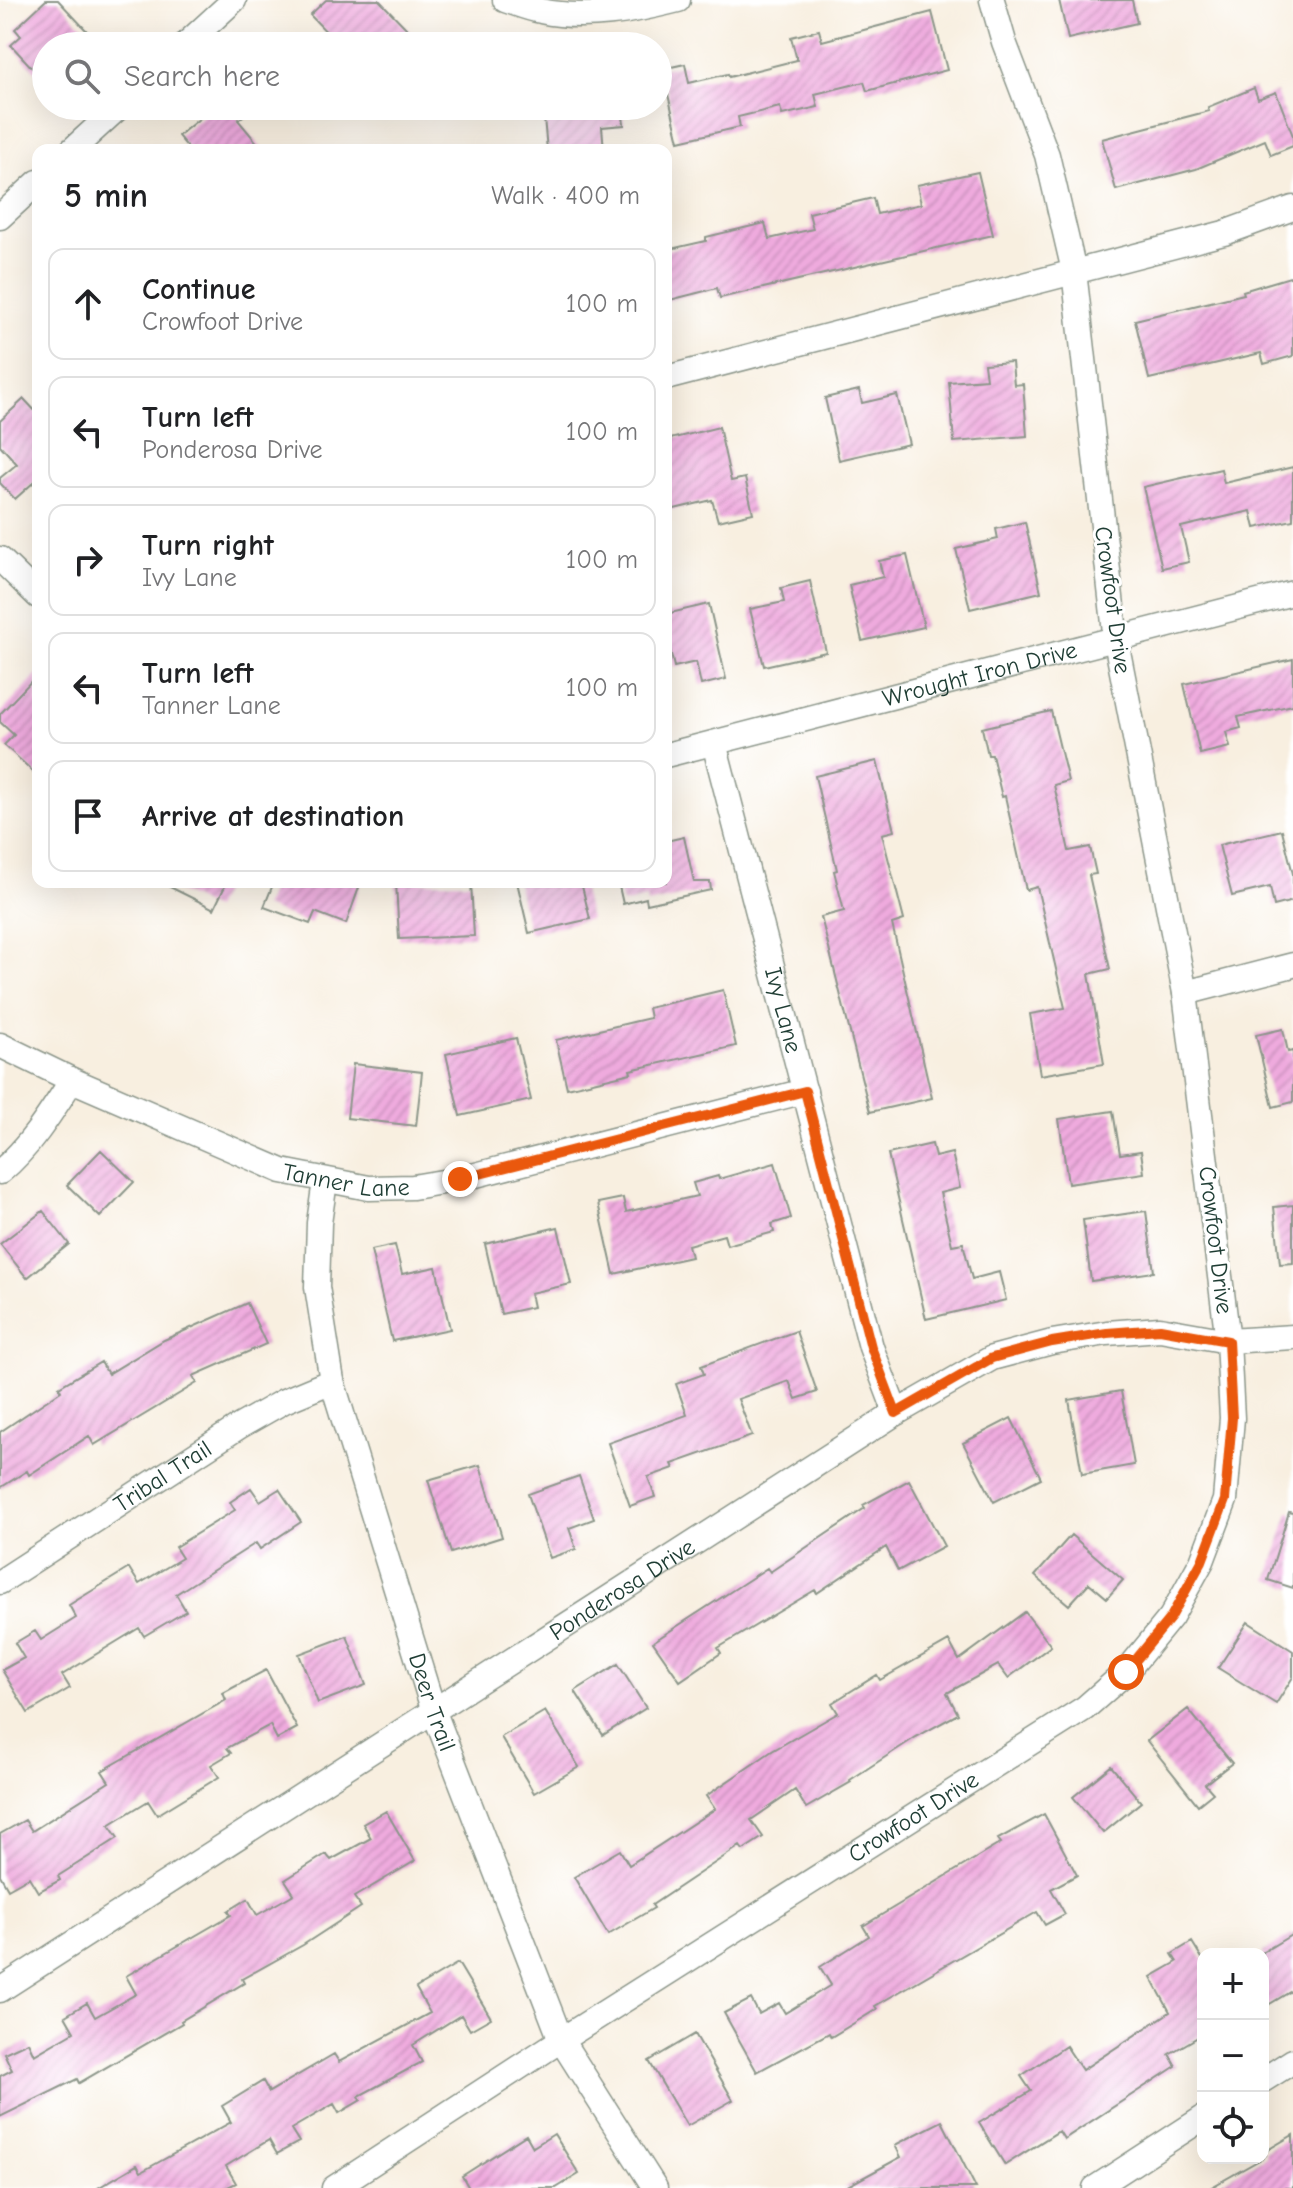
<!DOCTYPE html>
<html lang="en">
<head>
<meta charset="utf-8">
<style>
	:root { --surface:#fff; --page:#f2f2f2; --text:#202124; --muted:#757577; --line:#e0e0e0 }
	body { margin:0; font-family:"Comic Neue",sans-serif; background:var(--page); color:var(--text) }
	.controls { position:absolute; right:24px; bottom:24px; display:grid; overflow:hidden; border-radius:16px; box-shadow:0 8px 32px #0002 }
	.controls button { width:72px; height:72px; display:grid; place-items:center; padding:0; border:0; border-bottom:2px solid var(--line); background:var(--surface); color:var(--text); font:40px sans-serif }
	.stop { position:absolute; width:24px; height:24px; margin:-18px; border:6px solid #ea580c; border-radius:50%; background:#fff }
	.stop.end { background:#ea580c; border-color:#fff; box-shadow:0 2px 8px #0008 }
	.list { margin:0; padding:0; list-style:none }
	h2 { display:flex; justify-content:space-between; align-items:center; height:104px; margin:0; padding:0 32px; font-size:34px }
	h2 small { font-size:26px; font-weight:400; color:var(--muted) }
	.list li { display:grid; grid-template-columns:52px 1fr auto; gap:24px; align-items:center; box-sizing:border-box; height:112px; margin:0 16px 16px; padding:0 16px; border:2px solid var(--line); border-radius:16px }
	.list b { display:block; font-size:30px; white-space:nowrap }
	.list p { margin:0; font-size:26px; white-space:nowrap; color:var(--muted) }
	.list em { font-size:26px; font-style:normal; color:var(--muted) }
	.icon { flex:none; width:44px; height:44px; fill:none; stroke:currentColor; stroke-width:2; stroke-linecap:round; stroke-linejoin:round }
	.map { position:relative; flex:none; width:1293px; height:2188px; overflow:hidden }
	.search { position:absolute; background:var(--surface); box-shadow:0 8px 32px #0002; left:32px; top:32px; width:640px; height:88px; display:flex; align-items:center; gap:20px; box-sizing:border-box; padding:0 28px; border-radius:44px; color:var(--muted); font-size:30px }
	.panel { position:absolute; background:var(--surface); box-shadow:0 8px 32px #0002; left:32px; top:144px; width:640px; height:744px; border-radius:16px }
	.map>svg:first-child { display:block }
	.building { fill:url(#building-hatch) }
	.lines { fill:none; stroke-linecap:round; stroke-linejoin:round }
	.minor-casing { stroke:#8c968a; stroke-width:27 }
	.minor { stroke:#fff; stroke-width:24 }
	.route { stroke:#ea580c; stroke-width:10 }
	.labels { text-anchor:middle; stroke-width:6; stroke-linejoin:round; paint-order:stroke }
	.street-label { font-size:24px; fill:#1f3d34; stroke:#fff }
</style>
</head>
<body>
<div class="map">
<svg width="1293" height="2188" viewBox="0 0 1293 2188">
	<defs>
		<pattern id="building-hatch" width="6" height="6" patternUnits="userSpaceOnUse" patternTransform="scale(2)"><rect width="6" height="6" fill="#efaade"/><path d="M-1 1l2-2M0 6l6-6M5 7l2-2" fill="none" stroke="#cc93bf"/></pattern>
	</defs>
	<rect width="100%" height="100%" fill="#fff"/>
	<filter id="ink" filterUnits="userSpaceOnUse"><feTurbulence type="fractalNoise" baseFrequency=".0125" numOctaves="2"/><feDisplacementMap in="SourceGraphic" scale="16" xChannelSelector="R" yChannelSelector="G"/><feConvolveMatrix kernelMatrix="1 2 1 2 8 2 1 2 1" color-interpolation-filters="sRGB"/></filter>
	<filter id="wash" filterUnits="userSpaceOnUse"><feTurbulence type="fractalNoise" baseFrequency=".006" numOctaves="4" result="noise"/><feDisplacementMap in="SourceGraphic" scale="32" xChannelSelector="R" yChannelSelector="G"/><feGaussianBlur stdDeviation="1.8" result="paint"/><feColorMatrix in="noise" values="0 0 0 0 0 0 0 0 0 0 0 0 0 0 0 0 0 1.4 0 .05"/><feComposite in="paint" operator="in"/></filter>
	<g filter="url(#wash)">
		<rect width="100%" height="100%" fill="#f8efe0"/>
		<g id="blocks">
			<path class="building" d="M46,0H58L101,46H46V83L11,45L21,36L15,29Z
				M326,0H379L411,33L398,46H340L310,15Z
				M1059,0H1132L1137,23L1068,39Z
				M932,12L947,70L867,91L864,82L815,94L818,107L782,115L780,107L738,117L740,127L679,141L662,69L685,64L689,83L728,74L729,77L797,60L791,37L819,30L822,41Z
				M1254,88L1258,99L1276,92L1293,136V146L1271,155L1265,140L1196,169L1116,190L1102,139L1209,111L1208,107Z
				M215,106H256L238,120L263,150H190L178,136Z
				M582,106H622L624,125L602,127L604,150H547L544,118L583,114Z
				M978,172L993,235L720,298L717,288L666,301V250L706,241V237L765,223L769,239L813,229L809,213L873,198L877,214L921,204L917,185Z
				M1293,276V356L1264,364L1261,353L1149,379L1135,320L1244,294L1243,291Z
				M1012,362L1014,385L1023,384L1027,436L954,442L949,382L986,379L984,364Z
				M859,390L862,403L897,395L909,444L839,460L825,398Z
				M24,399L38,414V487L34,482L15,499L0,483V478L17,464L0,445V421Z
				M719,427L731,481L745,478L753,513L718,521L712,500L670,510L666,495V440Z
				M1293,467V520L1255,528L1251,511L1181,527L1189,562L1162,568L1143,487L1221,469L1224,483Z
				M1025,522L1041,592L970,609L956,549L998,539L996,529Z
				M907,555L924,627L862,641L849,585L883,577L879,561Z
				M810,581L826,652L764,666L750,609L784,602L781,588Z
				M709,604L726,679L701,685L696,662L674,667L666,632V614Z
				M1293,659V705L1238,717L1241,728L1226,732L1230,747L1200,754L1184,684Z
				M38,674V776L4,745L14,735L0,722V714Z
				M1051,711L1068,781L1054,785L1069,851L1090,847L1096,874L1089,875L1110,969L1089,974L1104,1064L1040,1075L1030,1014L1065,1008L1037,887L1026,890L1005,796L1002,797L992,755H988L982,728Z
				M877,761L894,831L882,834L904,920L892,924L932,1098L870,1112L821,917L844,911L834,871L837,870L815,776Z
				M1282,830L1293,874V901L1274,906L1270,887L1232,896L1219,845Z
				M684,837L694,882H710L711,890L647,904L646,898L623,904L618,882H666V841Z
				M160,882H227L214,909Z
				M274,882H361L346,924L315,912L310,924L264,907Z
				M396,882H471L474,936L399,939Z
				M517,882H581L590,919L529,933Z
				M723,990L736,1046L630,1070L631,1073L567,1088L556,1040L650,1018L648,1008Z
				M1283,1029L1288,1052L1293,1051V1102L1273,1107L1256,1035Z
				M516,1038L531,1100L460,1116L446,1054Z
				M353,1064L422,1072L416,1126L347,1118Z
				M1113,1111L1120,1154L1141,1151L1144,1173L1068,1184L1059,1119Z
				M932,1144L935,1157L952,1153L960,1188L940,1193L952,1245L963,1243L972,1279L999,1272L1006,1300L926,1319L888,1154Z
				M101,1150L134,1182L100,1217L67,1185Z
				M775,1163L791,1218L772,1224L774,1232L727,1245L724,1235L688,1245L691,1257L614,1274L598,1203L623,1198L626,1212L697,1196L693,1183L718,1176L719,1179Z
				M1293,1205V1263L1280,1264L1274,1207Z
				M43,1211L69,1244L27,1278L0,1244Z
				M1146,1211L1154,1272L1091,1281L1083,1220Z
				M558,1227L571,1284L530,1293L533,1307L501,1314L485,1244Z
				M395,1245L402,1274L436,1267L450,1329L392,1341L371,1250Z
				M247,1303L266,1344L193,1376L197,1383L94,1445L89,1436L29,1475L27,1471L0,1488V1432L61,1391L59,1387L101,1362L108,1374L164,1340Z
				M796,1331L817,1392L796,1399L789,1381L738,1399L752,1436L672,1464L674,1468L648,1477L655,1497L630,1506L608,1443L687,1415L676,1384L704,1374L701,1366Z
				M1121,1391L1134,1465L1082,1474L1069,1400Z
				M1011,1418L1041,1478L994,1502L963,1443Z
				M480,1465L502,1537L451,1553L428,1480Z
				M579,1476L594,1519L569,1528L576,1549L550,1558L528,1494Z
				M909,1480L944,1546L898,1571L886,1547L817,1593L815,1590L718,1648L721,1653L680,1681L653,1642L767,1568L770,1572L865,1508L863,1505Z
				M251,1488L260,1501L279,1489L301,1522L260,1549L256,1543L176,1594L186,1611L144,1636L139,1628L62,1675L70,1688L28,1713L2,1670L24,1658L15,1643L35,1631L41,1640L76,1618L69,1605L129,1568L139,1584L182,1558L175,1547L235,1510L230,1502Z
				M1289,1512L1293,1513V1588L1268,1580Z
				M1071,1535L1123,1580L1107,1598L1089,1583L1069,1605L1035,1576Z
				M1025,1612L1051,1646L1008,1678L998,1665L947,1693L958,1714L916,1737L850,1780L851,1782L806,1808L795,1790L751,1820L763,1837L743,1850L740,1846L652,1905L654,1908L608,1935L574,1877L620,1850L629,1865L715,1809L706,1796L772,1751L838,1713L832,1703L877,1675L880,1680L949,1641L959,1660Z
				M1248,1622L1293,1651V1677L1276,1704L1218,1668Z
				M347,1636L366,1685L318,1703L299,1654Z
				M618,1664L646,1708L603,1735L575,1691Z
				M266,1670L297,1728L277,1739L270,1725L227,1748L231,1753L211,1765L219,1777L157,1815L148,1801L109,1825L118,1838L58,1876L60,1880L38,1892L29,1877L8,1889L0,1875V1834L25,1820L32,1831L109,1782L102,1771L226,1700L223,1693Z
				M1188,1709L1232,1763L1205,1784L1213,1793L1198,1805L1147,1741Z
				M545,1711L579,1767L534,1793L501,1737Z
				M1111,1766L1141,1802L1103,1833L1073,1797Z
				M386,1811L415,1861L354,1897L361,1907L303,1945L242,1979L244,1983L181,2021L182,2023L79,2083L77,2079L0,2117V2076L12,2070L4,2053L28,2042L34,2055L74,2032L65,2016L87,2003L95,2017L136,1994L126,1976L231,1915L228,1911L248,1899L257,1915L294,1894L285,1880L326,1854L331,1860L371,1838L363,1824Z
				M1044,1814L1077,1875L1051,1889L1065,1914L1045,1925L1037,1912L875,2006L877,2009L831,2037L829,2033L757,2072L724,2013L751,1999L759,2014L779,2003L785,2013L831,1985L820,1967L869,1936L863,1926L1001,1843L998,1839Z
				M1293,1934V1990L1263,2008V1952Z
				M1192,1942L1203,1960V2034L1169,2054L1176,2066L1064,2139L1059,2131L1005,2165L979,2123L1031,2091L1021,2076L1066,2046L1082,2070L1170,2012L1151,1977L1177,1962L1172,1954Z
				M458,1963L491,2018L470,2030L461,2015L413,2045L422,2062L359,2096L361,2100L339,2113L334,2104L291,2129L299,2142L277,2154L269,2140L226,2166L236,2183L226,2188H98L137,2165L141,2172L231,2122L222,2106L263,2081L269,2092L334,2054L339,2062L430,2013L416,1988Z
				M695,2034L733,2100L687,2126L649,2061Z
				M942,2121L976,2188H844L901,2157L895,2145Z
				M554,2134L579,2174L556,2188H469L462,2176L526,2135L533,2147Z
				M1293,2135V2188H1210L1263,2158L1266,2155L1264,2152Z"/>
		</g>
	</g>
	<g filter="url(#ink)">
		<use href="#blocks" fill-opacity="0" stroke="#8c968a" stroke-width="2"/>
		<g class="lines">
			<defs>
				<g id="minor">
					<path d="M505,0C517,4 529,9 541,11C586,21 634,11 678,0"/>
					<path d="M184,46L234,0"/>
					<path d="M72,150L120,106"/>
					<path d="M0,217L38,182"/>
					<path d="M666,378L1224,233L1293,208"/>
					<path d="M0,559L38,596"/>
					<path id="s1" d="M714,743L871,1347L896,1413"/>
					<path id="s2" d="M666,755L1293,593"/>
					<path d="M1185,993L1293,965"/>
					<path id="s3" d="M0,1045L72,1080L282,1171L369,1188L413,1187L460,1179L805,1091"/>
					<path d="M0,1172C30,1147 51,1113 72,1080"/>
					<path id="s4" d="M325,1181L319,1223L317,1287L332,1381L434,1712L561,2040L655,2188"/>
					<path id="s5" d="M0,1582L240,1426L284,1401L332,1381"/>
					<path id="s6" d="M0,1990L896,1413L992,1358L1052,1342L1107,1333L1160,1329L1228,1341L1293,1337"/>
					<path d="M1263,2080L1293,2061"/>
					<path id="s7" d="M334,2188L561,2040L1085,1708L1126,1672L1171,1617L1202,1561L1225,1500L1232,1418L1228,1341L1185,993L1116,641L1074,271L1047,155L1004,42L992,0"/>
					<path d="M1095,2188L1203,2118"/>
				</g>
			</defs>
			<use href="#minor" class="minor-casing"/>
			<use href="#minor" class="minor"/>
		</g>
	</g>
	<g class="lines" filter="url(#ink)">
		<path class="route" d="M460,1179L805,1091L871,1347L896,1413L992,1358L1052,1342L1107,1333L1160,1329L1228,1341L1232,1418L1225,1500L1202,1561L1171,1617L1126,1672"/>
	</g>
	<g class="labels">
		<g class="street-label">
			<text transform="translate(1113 600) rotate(82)" y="8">Crowfoot Drive</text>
			<text dy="8" stroke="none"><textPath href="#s2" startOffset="324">Wrought Iron Drive</textPath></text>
			<text dy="8" stroke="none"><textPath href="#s1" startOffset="276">Ivy Lane</textPath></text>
			<text dy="8" stroke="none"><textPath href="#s3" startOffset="374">Tanner Lane</textPath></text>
			<text transform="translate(1216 1240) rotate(83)" y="8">Crowfoot Drive</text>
			<text dy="8" stroke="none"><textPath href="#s5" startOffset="194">Tribal Trail</textPath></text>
			<text dy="8" stroke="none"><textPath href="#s6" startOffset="740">Ponderosa Drive</textPath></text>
			<text dy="8" stroke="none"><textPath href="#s4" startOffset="538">Deer Trail</textPath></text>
			<text dy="8" stroke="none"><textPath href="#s7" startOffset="688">Crowfoot Drive</textPath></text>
		</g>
	</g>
</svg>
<div class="controls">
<button>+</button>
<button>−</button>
<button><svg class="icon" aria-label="locate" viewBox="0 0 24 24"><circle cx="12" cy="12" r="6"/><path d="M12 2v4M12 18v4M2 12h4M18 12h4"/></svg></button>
</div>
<div class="stop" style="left:1126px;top:1672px"></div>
<div class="stop end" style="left:460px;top:1179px"></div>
<div class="search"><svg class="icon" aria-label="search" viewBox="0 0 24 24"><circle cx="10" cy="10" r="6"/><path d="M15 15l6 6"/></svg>Search here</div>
<section class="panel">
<h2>5 min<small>Walk · 400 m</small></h2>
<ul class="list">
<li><svg class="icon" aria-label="ahead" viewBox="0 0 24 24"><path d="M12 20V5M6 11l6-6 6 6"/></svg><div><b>Continue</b><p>Crowfoot Drive</p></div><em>100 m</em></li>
<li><svg class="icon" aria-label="left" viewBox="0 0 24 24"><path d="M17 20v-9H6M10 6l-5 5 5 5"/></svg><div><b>Turn left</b><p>Ponderosa Drive</p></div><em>100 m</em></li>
<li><svg class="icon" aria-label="right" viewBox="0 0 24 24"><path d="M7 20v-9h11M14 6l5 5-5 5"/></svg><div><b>Turn right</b><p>Ivy Lane</p></div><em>100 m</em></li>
<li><svg class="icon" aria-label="left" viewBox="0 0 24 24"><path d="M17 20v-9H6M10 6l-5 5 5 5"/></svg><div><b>Turn left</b><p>Tanner Lane</p></div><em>100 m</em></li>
<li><svg class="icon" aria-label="arrive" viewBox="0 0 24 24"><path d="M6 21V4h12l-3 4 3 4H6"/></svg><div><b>Arrive at destination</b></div></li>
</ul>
</section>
</div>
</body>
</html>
